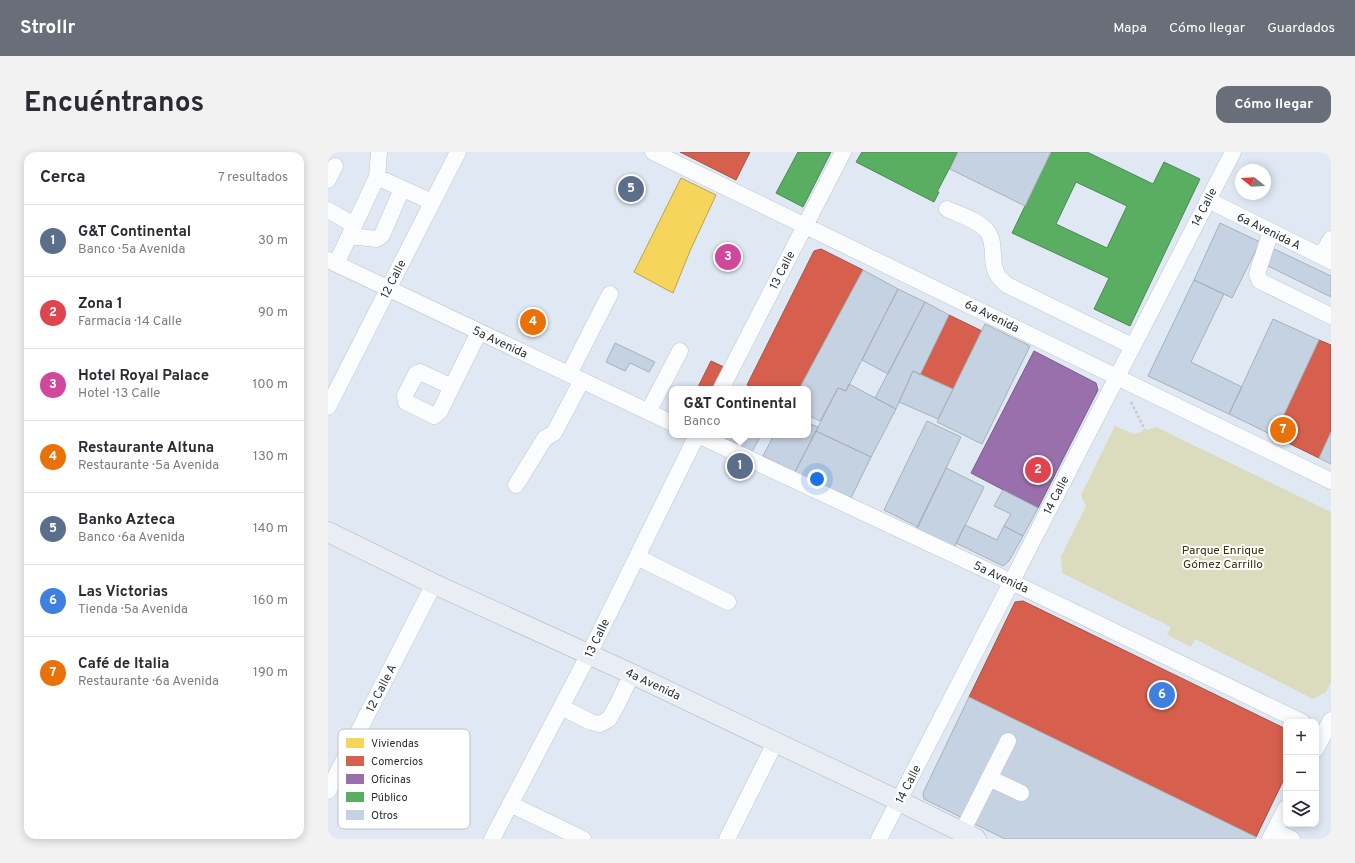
<!DOCTYPE html>
<html lang="es">
<head>
<meta charset="utf-8">
<style>
	:root { --surface:#fff; --page:#f2f2f3; --text:#2b2b33; --muted:#7c7c81; --line:#e1e1e2; --accent:#686f78 }
	body { margin:0; font-family:Overpass,sans-serif; background:var(--page); color:var(--text) }
	.controls { position:absolute; right:12px; bottom:12px; display:grid; overflow:hidden; border-radius:8px; box-shadow:0 2px 10px #0003 }
	.controls button { width:36px; height:36px; display:grid; place-items:center; padding:0; border:0; border-bottom:1px solid var(--line); background:var(--surface); color:var(--text); font:20px sans-serif }
	.compass { position:absolute; left:907px; top:12px; width:36px; height:36px; border-radius:50%; background:var(--surface); box-shadow:0 2px 10px #0003; rotate:288deg }
	.you { position:absolute; left:489px; top:327px; width:14px; height:14px; margin:-10px; border:3px solid #fff; border-radius:50%; background:#1a73e8; box-shadow:0 0 0 6px #1a73e833 }
	.badge { display:grid; place-items:center; width:26px; height:26px; border-radius:50%; background:var(--accent); color:#fff; font-size:13px; font-weight:700 }
	.pin { position:absolute; translate:-50% -50%; border:2px solid #fff; box-shadow:0 1px 4px #0006 }
	.popup { position:absolute; left:341px; top:234px; width:142px; height:52px; box-sizing:border-box; display:grid; place-content:center; border-radius:8px; background:var(--surface); filter:drop-shadow(0 1px 3px #0005); font-size:13px; white-space:nowrap; color:var(--muted) }
	.popup b { font-size:15px; color:var(--text) }
	.popup::after { content:''; position:absolute; left:50%; top:100%; margin-left:-8px; border:8px solid transparent; border-top-color:var(--surface) }
	.list { margin:0; padding:0; list-style:none }
	h2 { display:flex; justify-content:space-between; align-items:center; height:52px; margin:0; padding:0 16px; font-size:17px }
	h2 small { font-size:13px; font-weight:400; color:var(--muted) }
	.list li { display:grid; grid-template-columns:26px 1fr auto; gap:12px; align-items:center; box-sizing:border-box; height:72px; padding:0 16px; border-top:1px solid var(--line) }
	.list b { display:block; font-size:15px; white-space:nowrap }
	.list p { margin:0; font-size:13px; white-space:nowrap; color:var(--muted) }
	.list em { font-size:13px; font-style:normal; color:var(--muted) }
	.icon { flex:none; width:22px; height:22px; fill:none; stroke:currentColor; stroke-width:2; stroke-linecap:round; stroke-linejoin:round }
	.map { position:relative; flex:none; width:1003px; height:687px; overflow:hidden; border-radius:12px }
	header { display:flex; align-items:center; gap:24px; box-sizing:border-box; height:56px; padding:0 20px; background:var(--accent); color:#fff }
	header strong { font-size:19px }
	nav { display:flex; gap:22px; margin-inline-start:auto; font-size:14px }
	.intro { display:flex; align-items:center; justify-content:space-between; box-sizing:border-box; height:96px; padding:0 24px }
	h1 { margin:0; font-size:28px }
	.button { padding:10px 18px; border-radius:12px; background:var(--accent); color:#fff; font-size:14px; font-weight:700 }
	main { display:flex; gap:24px; padding:0 24px }
	aside { flex:1; background:var(--surface); border-radius:12px; box-shadow:0 2px 10px #0003 }
	.map>svg:first-child { display:block }
	.green { fill:#dadcbd }
	.homes { fill:#f6d55c; stroke:#b8a350 }
	.shops { fill:#d6604d; stroke:#a25146 }
	.offices { fill:#9970ab; stroke:#775c88 }
	.public { fill:#5aae61; stroke:#4b8854; fill-rule:evenodd }
	.building { fill:#c5d2e2; stroke:#a8b0b8 }
	.lines { fill:none; stroke-linecap:round; stroke-linejoin:round }
	.minor-casing { stroke:#bec5cd; stroke-width:17 }
	.major-casing { stroke:#abb6c2; stroke-width:21 }
	.path { stroke:#c8cbce; stroke-width:2.5; stroke-dasharray:3 2; stroke-linecap:butt }
	.minor { stroke:#fafcfd; stroke-width:16 }
	.major { stroke:#e9eef4; stroke-width:20 }
	.labels { text-anchor:middle; stroke-width:4; stroke-linejoin:round; paint-order:stroke }
	.street-label { font-size:12px; fill:#282e35; stroke:#fff }
	.park-label { font-size:12px; fill:#363306; stroke:#fff }
	.key { fill:#fff; stroke:#bec0c2; stroke-width:1 }
	.key-label { font-size:11px; fill:#282e35 }
</style>
</head>
<body>
<header>
<strong>Strollr</strong>
<nav><a>Mapa</a><a>Cómo llegar</a><a>Guardados</a></nav>
</header>
<div class="intro"><h1>Encuéntranos</h1><a class="button">Cómo llegar</a></div>
<main>
<aside>
<h2>Cerca<small>7 resultados</small></h2>
<ul class="list">
<li><span class="badge" style="background:#5c6f8a">1</span><div><b>G&amp;T Continental</b><p>Banco · 5a Avenida</p></div><em>30 m</em></li>
<li><span class="badge" style="background:#e0444e">2</span><div><b>Zona 1</b><p>Farmacia · 14 Calle</p></div><em>90 m</em></li>
<li><span class="badge" style="background:#d1479c">3</span><div><b>Hotel Royal Palace</b><p>Hotel · 13 Calle</p></div><em>100 m</em></li>
<li><span class="badge" style="background:#e8710a">4</span><div><b>Restaurante Altuna</b><p>Restaurante · 5a Avenida</p></div><em>130 m</em></li>
<li><span class="badge" style="background:#5c6f8a">5</span><div><b>Banko Azteca</b><p>Banco · 6a Avenida</p></div><em>140 m</em></li>
<li><span class="badge" style="background:#3f7fe0">6</span><div><b>Las Victorias</b><p>Tienda · 5a Avenida</p></div><em>160 m</em></li>
<li><span class="badge" style="background:#e8710a">7</span><div><b>Café de Italia</b><p>Restaurante · 6a Avenida</p></div><em>190 m</em></li>
</ul>
</aside>
<div class="map">
<svg width="1003" height="687" viewBox="0 0 1003 687">
	<rect width="100%" height="100%" fill="#e0e9f3"/>
	<path class="green" d="M787,274L806,282L828,275L1003,360V530L998,540L985,547L867,487L863,495L839,483L843,475L734,421L733,404L758,354L753,343Z"/>
	<path class="homes" d="M353,26L388,43L362,99L345,141L306,120Z"/>
	<path class="shops" d="M352,0H422L408,28Z
		M493,97L535,118L471,237H427L419,233L486,99Z
		M621,163L654,179L625,237L592,223Z
		M991,188L1003,193V280L991,306L946,284Z
		M383,209L396,215L384,237H369Z
		M695,449L958,577V623L928,685L641,545L687,450Z"/>
	<path class="offices" d="M706,199L768,231L770,238L710,356L643,321Z"/>
	<path class="public" d="M470,0H503L475,55L448,41Z
		M534,0H630L609,40H611L606,50L528,10Z
		M723,0H759L825,32L836,10L872,27L802,174L766,157L781,126L684,81ZM748,30L799,54L779,96L728,72Z"/>
	<path class="building" d="M630,0H723L697,54L622,17Z
		M892,71L932,90L904,146L866,128Z
		M942,95L1003,124V145L934,111Z
		M535,118L570,137L518,239L510,236L492,269L480,263V237H471Z
		M866,128L896,142L863,210L914,235L901,262L820,224Z
		M570,137L597,150L560,222L534,208Z
		M597,150L621,163L592,223L585,219L568,257L547,246Z
		M945,167L991,188L946,284L901,262Z
		M657,172L702,194L654,292L609,270Z
		M287,191L327,210L321,220L302,211L297,219L278,210Z
		M585,219L625,237L610,267L571,250Z
		M521,232L568,257L543,305L488,279L510,236L518,239Z
		M599,269L633,285L590,375L556,358Z
		M480,271L490,275L467,320L435,304L446,283H480Z
		M488,279L543,305L523,346L467,320Z
		M1003,280V312L991,306Z
		M393,283H433L424,300L392,284Z
		M618,316L656,335L626,396L588,377Z
		M675,338L710,356L695,384L676,374L683,362L666,354Z
		M637,373L669,388L676,374L695,384L681,409L675,414L628,391Z
		M641,545L928,685L927,687H677L596,647L595,641Z"/>
	<g class="lines">
		<defs>
			<path id="minor" d="M325,0L1003,329
				M49,25L104,50
				M0,28L7,14
				M880,48L1003,109
				M619,57C632,63 650,68 659,79C669,91 661,111 670,124C672,127 676,130 679,133L804,194
				M0,58L26,73
				M943,79L929,122L932,129L1003,164
				M21,84L49,87L54,83L74,37
				M993,104L1003,87
				M0,108L344,271
				M8,112L49,25L51,0
				M241,222L282,142
				M124,235L92,220L88,222L77,243L78,250L106,264L112,259L151,180
				M393,237L515,0
				M0,255L130,0
				M320,260L352,199
				M370,283L671,424L974,570
				M188,333L217,286L226,281L254,228
				M309,405L400,450
				M233,555L263,570L272,572L281,567L289,553L304,522
				M988,597L1003,568
				M661,626L693,641
				M0,639L106,432
				M182,652L255,687
				M947,679L964,687
				M634,680L680,589
				M164,687L261,502L369,283
				M399,687L447,591
				M551,687L905,0
				M942,687L958,656"/>
			<path id="major" d="M0,380L106,432L304,522L571,649L648,687"/>
		</defs>
		<use href="#minor" class="minor-casing"/>
		<use href="#major" class="major-casing"/>
		<path class="path" d="M803,250L817,278"/>
		<use href="#minor" class="minor"/>
		<use href="#major" class="major"/>
	</g>
	<g class="labels">
		<g class="street-label">
			<text transform="translate(876 55) rotate(-63)" y="4">14 Calle</text>
			<text transform="translate(941 79) rotate(26)" y="4">6a Avenida A</text>
			<text transform="translate(454 118) rotate(-63)" y="4">13 Calle</text>
			<text transform="translate(65 127) rotate(-63)" y="4">12 Calle</text>
			<text transform="translate(664 164) rotate(26)" y="4">6a Avenida</text>
			<text transform="translate(172 190) rotate(25)" y="4">5a Avenida</text>
			<text transform="translate(728 343) rotate(-63)" y="4">14 Calle</text>
			<text transform="translate(673 425) rotate(25)" y="4">5a Avenida</text>
			<text transform="translate(269 486) rotate(-64)" y="4">13 Calle</text>
			<text transform="translate(325 532) rotate(25)" y="4">4a Avenida</text>
			<text transform="translate(53 536) rotate(-63)" y="4">12 Calle A</text>
			<text transform="translate(580 632) rotate(-63)" y="4">14 Calle</text>
		</g>
		<g class="park-label">
			<text x="895" y="402">Parque Enrique<tspan x="895" dy="14">Gómez Carrillo</tspan></text>
		</g>
	</g>
	<rect x="10" y="577" width="132" height="100" rx="6" class="key"/>
	<rect x="18" y="586" width="18" height="10" fill="#f6d55c"/>
	<rect x="18" y="604" width="18" height="10" fill="#d6604d"/>
	<rect x="18" y="622" width="18" height="10" fill="#9970ab"/>
	<rect x="18" y="640" width="18" height="10" fill="#5aae61"/>
	<rect x="18" y="658" width="18" height="10" fill="#c5d2e2"/>
	<g class="key-label">
		<text x="43" y="595">Viviendas</text>
		<text x="43" y="613">Comercios</text>
		<text x="43" y="631">Oficinas</text>
		<text x="43" y="649">Público</text>
		<text x="43" y="667">Otros</text>
	</g>
</svg>
<div class="controls">
<button>+</button>
<button>−</button>
<button><svg class="icon" aria-label="layers" viewBox="0 0 24 24"><path d="M12 4l9 5-9 5-9-5zM3 14l9 5 9-5"/></svg></button>
</div>
<svg class="compass" viewBox="-18 -18 36 36"><path d="M0-13l5 13h-10z" fill="#e53935"/><path d="M0 13l5-13h-10z" fill="#7c7c81"/></svg>
<div class="you"></div>
<div class="pin badge" style="left:412px;top:314px;background:#5c6f8a">1</div>
<div class="popup"><b>G&amp;T Continental</b>Banco</div>
<div class="pin badge" style="left:710px;top:318px;background:#e0444e">2</div>
<div class="pin badge" style="left:400px;top:105px;background:#d1479c">3</div>
<div class="pin badge" style="left:205px;top:170px;background:#e8710a">4</div>
<div class="pin badge" style="left:303px;top:37px;background:#5c6f8a">5</div>
<div class="pin badge" style="left:834px;top:543px;background:#3f7fe0">6</div>
<div class="pin badge" style="left:955px;top:278px;background:#e8710a">7</div>
</div>
</main>
</body>
</html>
